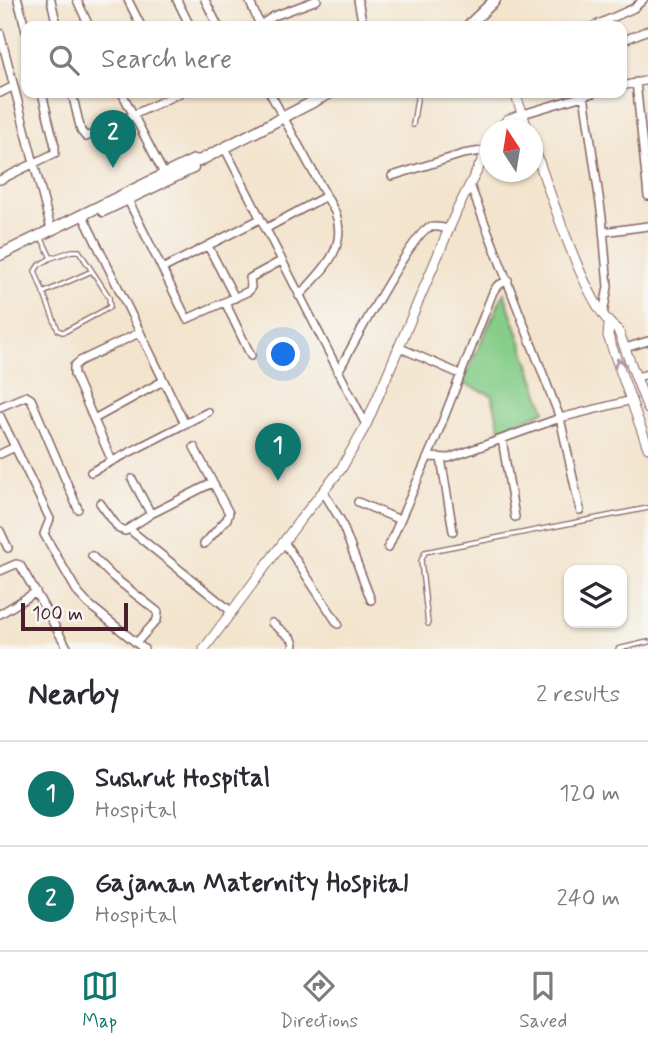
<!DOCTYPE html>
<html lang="en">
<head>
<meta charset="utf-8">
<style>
	:root { --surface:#fff; --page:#f2f2f3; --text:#2b2b33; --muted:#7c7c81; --line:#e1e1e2; --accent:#0f766e }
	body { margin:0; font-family:Mynerve,sans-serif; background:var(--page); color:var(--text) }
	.controls { position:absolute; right:21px; bottom:21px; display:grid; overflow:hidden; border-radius:14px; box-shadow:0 2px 5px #0004 }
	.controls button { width:63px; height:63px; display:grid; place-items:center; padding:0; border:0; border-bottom:2px solid var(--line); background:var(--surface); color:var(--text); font:35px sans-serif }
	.compass { position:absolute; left:480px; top:119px; width:63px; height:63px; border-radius:50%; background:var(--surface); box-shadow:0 2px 5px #0004; rotate:348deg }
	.scale { position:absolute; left:21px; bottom:18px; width:107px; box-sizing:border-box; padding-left:7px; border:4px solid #4a1f2b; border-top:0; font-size:19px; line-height:24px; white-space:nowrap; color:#4a1f2b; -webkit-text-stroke:5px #f6f6f2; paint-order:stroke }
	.you { position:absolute; left:284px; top:355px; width:24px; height:24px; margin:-18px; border:5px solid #fff; border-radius:50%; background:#1a73e8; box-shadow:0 0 0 10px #1a73e833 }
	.badge { display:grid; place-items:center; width:46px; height:46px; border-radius:50%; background:var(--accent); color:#fff; font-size:23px; font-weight:700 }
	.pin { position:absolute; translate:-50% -58px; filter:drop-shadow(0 2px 4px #0008) }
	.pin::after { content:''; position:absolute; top:37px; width:24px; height:21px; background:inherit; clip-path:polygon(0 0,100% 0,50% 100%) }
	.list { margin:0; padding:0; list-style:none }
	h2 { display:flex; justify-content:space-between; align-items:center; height:91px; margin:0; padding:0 28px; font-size:30px }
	h2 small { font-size:23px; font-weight:400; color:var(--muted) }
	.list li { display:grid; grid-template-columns:46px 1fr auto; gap:21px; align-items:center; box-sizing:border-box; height:105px; padding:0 28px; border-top:2px solid var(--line) }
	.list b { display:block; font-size:26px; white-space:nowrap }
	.list p { margin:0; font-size:23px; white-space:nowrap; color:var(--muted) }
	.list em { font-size:23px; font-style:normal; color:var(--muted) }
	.icon { flex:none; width:38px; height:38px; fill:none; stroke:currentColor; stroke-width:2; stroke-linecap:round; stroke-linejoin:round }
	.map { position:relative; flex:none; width:648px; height:649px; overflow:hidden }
	.search { position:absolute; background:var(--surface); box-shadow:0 2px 5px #0004; left:21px; right:21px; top:21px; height:77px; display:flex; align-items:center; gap:18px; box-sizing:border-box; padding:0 24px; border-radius:14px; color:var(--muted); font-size:26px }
	.sheet { height:301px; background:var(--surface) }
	nav { display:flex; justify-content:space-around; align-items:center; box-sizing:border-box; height:98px; border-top:2px solid var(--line); background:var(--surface); font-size:19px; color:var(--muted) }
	nav a { display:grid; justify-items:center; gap:4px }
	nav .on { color:var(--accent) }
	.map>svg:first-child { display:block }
	.green { fill:#86cd89; stroke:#68765a; stroke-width:2 }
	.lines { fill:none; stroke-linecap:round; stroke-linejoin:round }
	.service-casing { stroke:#856464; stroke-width:6 }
	.minor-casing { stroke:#856464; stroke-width:10 }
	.tertiary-casing { stroke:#856464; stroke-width:11 }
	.secondary-casing { stroke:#856464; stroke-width:13 }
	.service { stroke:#fff; stroke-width:3.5 }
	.minor { stroke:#fff; stroke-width:7 }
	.tertiary { stroke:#fff; stroke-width:9 }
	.secondary { stroke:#fff; stroke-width:10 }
	.oneway { stroke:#ae9aa0 }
</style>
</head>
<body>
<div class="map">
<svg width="648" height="649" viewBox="0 0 648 649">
	<rect width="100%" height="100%" fill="#f6f6f2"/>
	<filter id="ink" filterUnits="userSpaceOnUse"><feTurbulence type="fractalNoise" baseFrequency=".0143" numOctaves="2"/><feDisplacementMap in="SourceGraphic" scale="14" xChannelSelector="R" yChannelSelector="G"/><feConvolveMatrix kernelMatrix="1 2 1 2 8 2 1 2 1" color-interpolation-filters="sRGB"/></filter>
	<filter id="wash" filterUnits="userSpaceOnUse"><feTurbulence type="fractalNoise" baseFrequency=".00686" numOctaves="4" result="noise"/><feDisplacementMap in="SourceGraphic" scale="28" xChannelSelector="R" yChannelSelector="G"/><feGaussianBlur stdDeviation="1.57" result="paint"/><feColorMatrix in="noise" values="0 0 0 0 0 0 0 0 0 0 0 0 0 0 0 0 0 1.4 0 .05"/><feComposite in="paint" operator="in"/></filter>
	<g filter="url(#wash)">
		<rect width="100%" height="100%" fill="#f3e4cd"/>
		<path class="green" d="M504,293L545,411L500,429L492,395L462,383Z"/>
	</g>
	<g filter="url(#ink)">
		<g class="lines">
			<defs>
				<path id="service" d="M413,125L418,93
					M43,241L51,258L72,251H79L109,297L110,307L66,331L62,332L58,330L35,271L39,265L51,258
					M43,293L92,271
					M428,624L421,561L425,552L648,508
					M618,649L648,642"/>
				<path id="minor" d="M18,0L26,31
					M51,0L57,26
					M77,0L89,26
					M128,0L141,26
					M177,0L190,26
					M205,0L218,26
					M249,0L260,25
					M358,0L363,26
					M259,26L274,16L317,0
					M594,26L634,8L643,0
					M0,33L51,229
					M622,41L648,30
					M636,82L648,196
					M622,86L648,80
					M0,93L14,86
					M72,93L81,131L86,137L180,93
					M122,93L164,174
					M270,93L335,212C349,248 322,271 299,296
					M584,95L602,217L608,287L603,314
					M523,114L593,93
					M224,147L366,425
					M392,176L463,154L488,150
					M0,180L55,153V146L42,93
					M470,185L560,418L580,510
					M128,200L187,319L249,291L251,287L250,278L281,261
					M85,220L185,424
					M265,229L326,196
					M603,232L648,226
					M208,246L235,298
					M162,269L260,219
					M225,302L251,356
					M398,347L460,374
					M625,348L648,341
					M338,372C350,350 412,235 428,228C435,225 442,228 449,229
					M637,377L648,374
					M0,407L26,396L31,399L78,509
					M0,416L50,519L44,534L78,593L87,603L144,649
					M94,419L163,381
					M502,439L515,517
					M194,447L229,513L227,519L204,544
					M0,454L15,447
					M428,457L449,458L560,418L632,400
					M441,458L453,531
					M112,461L74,374V366L80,361L139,333
					M91,472L208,412
					M132,479L151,514
					M324,493L341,521L371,600
					M358,502L400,520
					M100,503L119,529L125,531L151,514L212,483
					M129,529L232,612
					M0,531L8,548
					M284,542L338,624
					M388,548L436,438L493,292L497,286L508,280
					M92,556L112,576L158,612L157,620L137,642
					M0,571L16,564L20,565L68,649
					M0,614L36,592
					M272,623L292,639L294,644L293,649"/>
				<path id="tertiary" d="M515,93L528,130
					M499,130L507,120L523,114
					M532,142C547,182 586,311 618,330L648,409
					M609,325L608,336L648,448
					M204,649L300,520L341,469L366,425L457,210L490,145"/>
				<path id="secondary" d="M468,26L495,0
					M103,211L193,168
					M0,255L194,160L199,161L330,93"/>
			</defs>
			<use href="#service" class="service-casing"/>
			<use href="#minor" class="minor-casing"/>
			<use href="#tertiary" class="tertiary-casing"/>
			<use href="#secondary" class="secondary-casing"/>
			<use href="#service" class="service"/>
			<use href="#minor" class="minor"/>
			<use href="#tertiary" class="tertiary"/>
			<use href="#secondary" class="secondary"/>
		</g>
		<defs><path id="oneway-chevron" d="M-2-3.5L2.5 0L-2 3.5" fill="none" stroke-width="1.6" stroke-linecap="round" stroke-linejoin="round" transform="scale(1.75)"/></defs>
		<use class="oneway" href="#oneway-chevron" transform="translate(619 363) rotate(-110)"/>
	</g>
</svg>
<div class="controls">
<button><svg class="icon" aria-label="layers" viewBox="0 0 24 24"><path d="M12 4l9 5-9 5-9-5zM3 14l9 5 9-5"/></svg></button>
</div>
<svg class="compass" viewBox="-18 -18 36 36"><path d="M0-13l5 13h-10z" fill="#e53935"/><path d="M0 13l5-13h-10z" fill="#7c7c81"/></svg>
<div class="scale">100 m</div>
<div class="you"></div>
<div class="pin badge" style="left:278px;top:481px">1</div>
<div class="pin badge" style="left:113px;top:168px">2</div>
<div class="search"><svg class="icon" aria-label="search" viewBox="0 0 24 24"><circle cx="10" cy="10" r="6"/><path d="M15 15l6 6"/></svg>Search here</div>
</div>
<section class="sheet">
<h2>Nearby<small>2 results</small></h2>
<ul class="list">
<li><span class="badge">1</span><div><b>Sushrut Hospital</b><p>Hospital</p></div><em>120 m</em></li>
<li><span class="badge">2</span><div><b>Gajanan Maternity Hospital</b><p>Hospital</p></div><em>240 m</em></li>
</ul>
</section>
<nav>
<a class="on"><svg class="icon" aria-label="map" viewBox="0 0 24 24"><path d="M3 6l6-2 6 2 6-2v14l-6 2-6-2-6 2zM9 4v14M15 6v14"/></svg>Map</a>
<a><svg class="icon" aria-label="directions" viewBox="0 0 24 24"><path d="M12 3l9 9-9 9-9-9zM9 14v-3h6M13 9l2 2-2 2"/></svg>Directions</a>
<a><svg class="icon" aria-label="saved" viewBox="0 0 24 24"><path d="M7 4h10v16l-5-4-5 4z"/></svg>Saved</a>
</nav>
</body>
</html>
